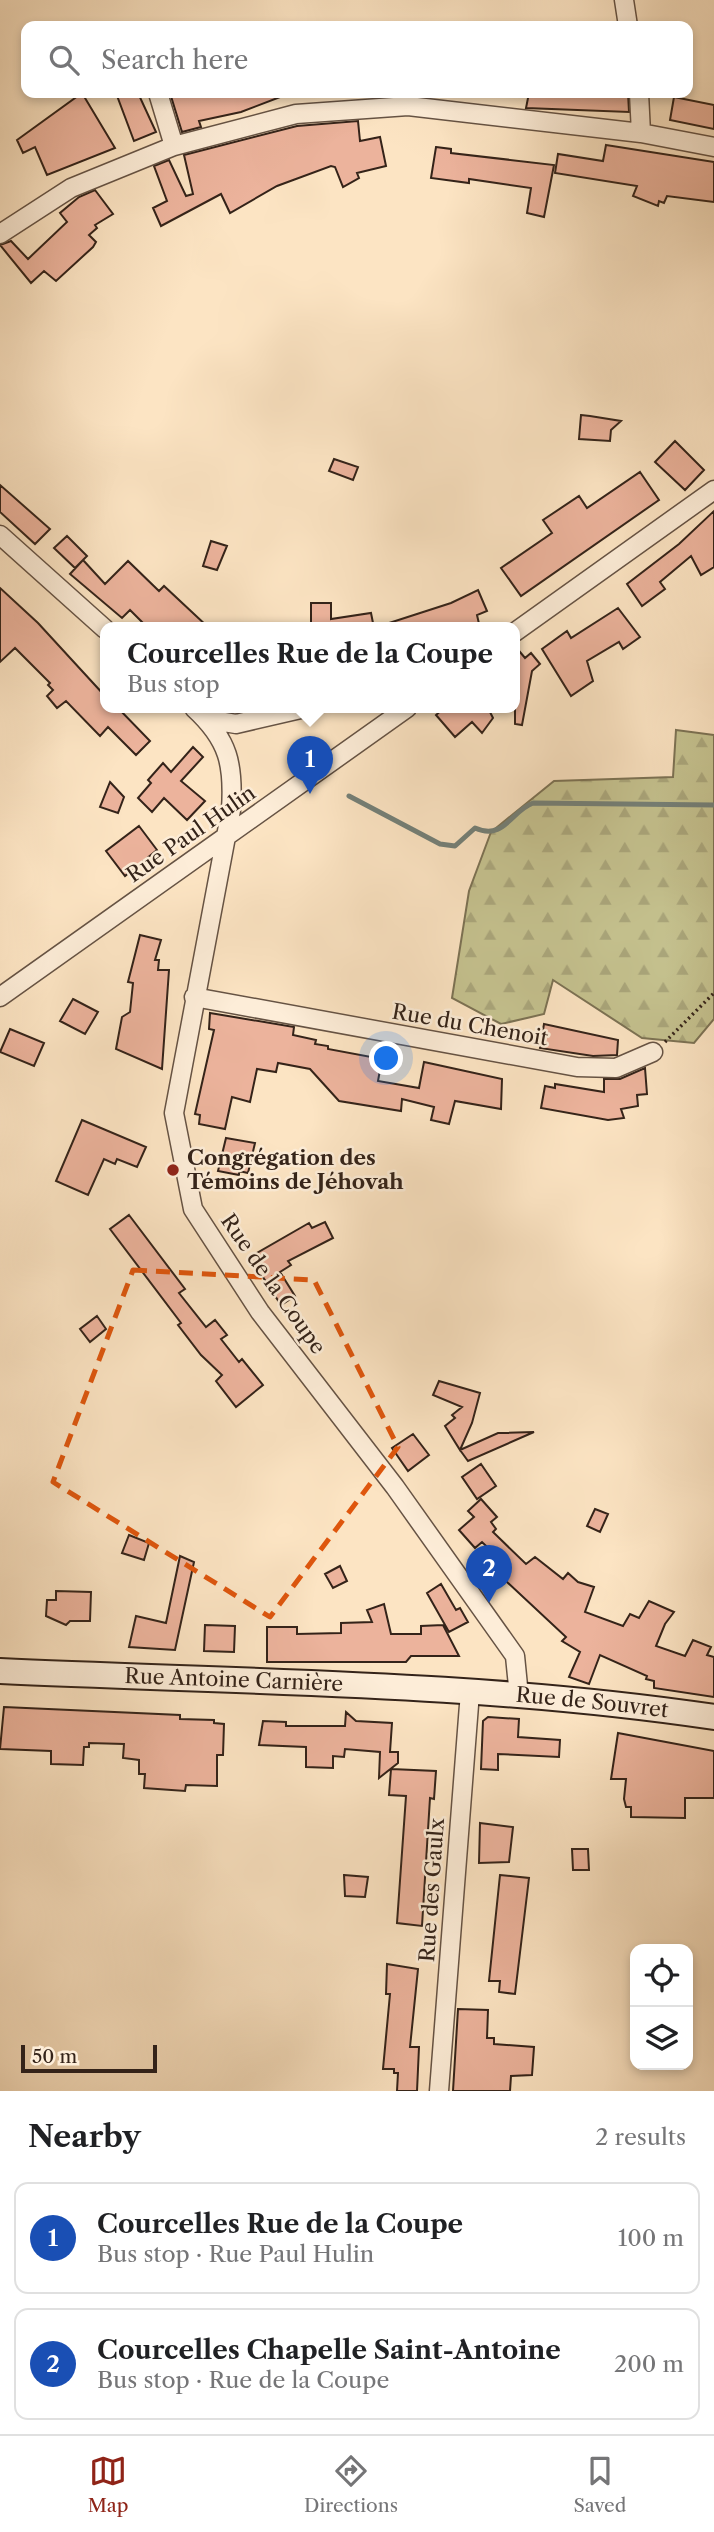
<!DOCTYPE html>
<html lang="en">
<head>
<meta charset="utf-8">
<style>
	:root { --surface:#fff; --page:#f2f2f2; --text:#202124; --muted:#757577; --line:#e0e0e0; --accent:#8f2418 }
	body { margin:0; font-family:"Libre Caslon Text",serif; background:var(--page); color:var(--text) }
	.controls { position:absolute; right:21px; bottom:21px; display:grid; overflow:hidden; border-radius:14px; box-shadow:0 4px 10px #0003 }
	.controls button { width:63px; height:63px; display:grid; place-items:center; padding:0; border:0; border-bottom:2px solid var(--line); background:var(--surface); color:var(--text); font:35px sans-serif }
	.scale { position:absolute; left:21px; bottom:18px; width:136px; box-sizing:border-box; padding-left:7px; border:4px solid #342319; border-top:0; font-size:19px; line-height:24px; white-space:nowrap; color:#342319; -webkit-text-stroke:5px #fdedd8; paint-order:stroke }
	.you { position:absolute; left:387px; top:1059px; width:24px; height:24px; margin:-18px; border:5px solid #fff; border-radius:50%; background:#1a73e8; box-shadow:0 0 0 10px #1a73e833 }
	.badge { display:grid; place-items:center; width:46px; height:46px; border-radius:50%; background:var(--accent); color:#fff; font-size:23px; font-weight:700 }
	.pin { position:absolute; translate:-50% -58px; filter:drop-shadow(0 2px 4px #0008) }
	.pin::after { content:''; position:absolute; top:37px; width:24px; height:21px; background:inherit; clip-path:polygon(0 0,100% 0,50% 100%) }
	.popup { position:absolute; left:100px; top:622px; width:420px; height:91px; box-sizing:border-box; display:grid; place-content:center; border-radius:14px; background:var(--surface); filter:drop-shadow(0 2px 5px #0005); font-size:23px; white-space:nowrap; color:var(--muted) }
	.popup b { font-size:26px; color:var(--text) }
	.popup::after { content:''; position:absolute; left:50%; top:100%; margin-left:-14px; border:14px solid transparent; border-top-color:var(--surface) }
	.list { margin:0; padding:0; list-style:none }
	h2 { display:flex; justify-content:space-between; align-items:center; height:91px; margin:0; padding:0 28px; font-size:30px }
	h2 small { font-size:23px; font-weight:400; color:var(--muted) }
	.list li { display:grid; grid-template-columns:46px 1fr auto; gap:21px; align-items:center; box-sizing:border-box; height:112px; margin:0 14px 14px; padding:0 14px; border:2px solid var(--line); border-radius:14px }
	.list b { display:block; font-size:26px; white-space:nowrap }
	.list p { margin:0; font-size:23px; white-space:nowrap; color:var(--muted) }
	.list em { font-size:23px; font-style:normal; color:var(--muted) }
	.icon { flex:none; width:38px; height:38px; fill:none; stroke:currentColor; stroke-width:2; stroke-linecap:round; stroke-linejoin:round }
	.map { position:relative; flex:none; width:714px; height:2091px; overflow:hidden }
	.search { position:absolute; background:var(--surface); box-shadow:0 4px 10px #0003; left:21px; right:21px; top:21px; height:77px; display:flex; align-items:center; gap:18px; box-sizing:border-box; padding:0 24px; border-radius:14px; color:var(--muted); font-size:26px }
	.sheet { height:343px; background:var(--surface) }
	nav { display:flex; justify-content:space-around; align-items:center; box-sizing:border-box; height:98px; border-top:2px solid var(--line); background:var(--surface); font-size:19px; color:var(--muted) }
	nav a { display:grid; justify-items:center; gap:4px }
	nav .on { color:var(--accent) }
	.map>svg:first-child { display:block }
	.forest { fill:url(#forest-firs); stroke:#7c7254; stroke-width:2 }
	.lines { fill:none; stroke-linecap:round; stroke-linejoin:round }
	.stream { stroke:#748078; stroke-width:5 }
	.building { fill:#ecb39c; stroke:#342319; stroke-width:2 }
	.minor-casing { stroke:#665344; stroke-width:21 }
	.secondary-casing { stroke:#342319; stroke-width:28 }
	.path { stroke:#342319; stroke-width:3.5; stroke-dasharray:2 3.5; stroke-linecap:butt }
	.minor { stroke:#fdedd8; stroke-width:18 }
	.secondary { stroke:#fdedd8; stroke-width:24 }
	.marked { fill:none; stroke:#df560d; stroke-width:5; stroke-dasharray:14 9; stroke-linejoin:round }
	.poi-dot { fill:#8f2418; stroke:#fdedd8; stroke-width:2.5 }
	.labels { text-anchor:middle; stroke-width:5; stroke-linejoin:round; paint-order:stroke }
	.street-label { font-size:21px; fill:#342319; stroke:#fdedd8 }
	.poi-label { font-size:21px; font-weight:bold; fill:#342319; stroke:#fdedd8; text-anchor:start }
</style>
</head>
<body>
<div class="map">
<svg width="714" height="2091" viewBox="0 0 714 2091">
	<defs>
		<pattern id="forest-firs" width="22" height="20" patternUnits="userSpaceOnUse" patternTransform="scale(1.75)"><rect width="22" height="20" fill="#c5c28f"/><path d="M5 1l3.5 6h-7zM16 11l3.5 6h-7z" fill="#aaa67b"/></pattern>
	</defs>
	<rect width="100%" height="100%" fill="#fce4c3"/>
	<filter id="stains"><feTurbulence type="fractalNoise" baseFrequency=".00286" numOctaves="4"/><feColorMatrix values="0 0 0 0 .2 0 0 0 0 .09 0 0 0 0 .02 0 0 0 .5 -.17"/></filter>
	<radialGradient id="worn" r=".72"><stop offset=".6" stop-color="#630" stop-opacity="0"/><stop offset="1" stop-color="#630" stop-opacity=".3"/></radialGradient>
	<path class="forest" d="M676,730L714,735V1019L694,1043L642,1038L553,980L544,1014L501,1024L452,998L469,891L491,832L554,781L673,777Z"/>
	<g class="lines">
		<path class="stream" d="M349,796L440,844L455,846L475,828C504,841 511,811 533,803L714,805"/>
	</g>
	<path class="building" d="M82,93L115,148L47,175L35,147L23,153L17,140Z
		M116,93H138L156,132L134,141Z
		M170,93H288V94L241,112L199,121L201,127L182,132Z
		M529,93H628L629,112L526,108Z
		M674,97L714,105V129L670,120Z
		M358,121L360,141L380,137L386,166L357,173L359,178L343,187L335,167L331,166L277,186L230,213L221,194L161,226L153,208L167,201L154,166L169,160L186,196L193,194L184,155L297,126Z
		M606,145L714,162V202L667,196L664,203L659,201L658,206L633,196L637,186L555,173L558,154L603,161Z
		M436,147L451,149V153L554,165L544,217L527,213L531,188L469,179V183L431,178Z
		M95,190L113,214L95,225L97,228L89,235L96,242L93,247L56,281L44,271L31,283L0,245L11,241L28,259L67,222L60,213L79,197Z
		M581,415L590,416L621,421L611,430L610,441L579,439Z
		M675,441L704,470L685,490L655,462Z
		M334,459L358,467L353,480L329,471Z
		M640,472L659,500L521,596L501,568L552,533L543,520L579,496L587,508Z
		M0,485L50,529L35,544L0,512Z
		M714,511V567L701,575L691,556L660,582L665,589L642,606L627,584L679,544Z
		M67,536L87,556L75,568L54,548Z
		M211,541L227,546L217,570L203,566Z
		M83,560L105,584L128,561L159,591L164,586L209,628H148L130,610L122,618L70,574Z
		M0,588L38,623L105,696V708H118L150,741L136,755L108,727L100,736L66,701L57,708L47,696L53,690L48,685L50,683L15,648L0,662Z
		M478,590L487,611L477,615L480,628H386V624L451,603Z
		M311,603H331V619L371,613L374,628H330L329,623H311Z
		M618,608L640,637L623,649L619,642L587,661L593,681L571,696L542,649L567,631L571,638Z
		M515,646L525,658L531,653L540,664L532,671L522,725L515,724Z
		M444,708H488L493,718L482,733L472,722L455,737L436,715Z
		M193,747L203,757L181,781L205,801L187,820L164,798L152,812L138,798L151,783L148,780L163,763L171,772Z
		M110,782L124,797L118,813L100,807Z
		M139,826L157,850L125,876L106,851Z
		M140,935L161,940L155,960H159L158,970H169L162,1069L116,1049L122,1017L130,1012L133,983L128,982Z
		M73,999L98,1012L85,1034L60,1021Z
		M210,1013L294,1027L293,1035L316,1040L315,1044L328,1046V1049L382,1059L378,1081L419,1088L424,1062L502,1079L501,1109L455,1101L449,1124L431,1120L434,1107L402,1099L401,1111L339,1101L310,1069L278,1063L276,1072L257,1069L250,1102L232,1097L225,1129L199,1124L200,1115L195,1114L214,1030L209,1029Z
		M544,1024L618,1040L617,1055L593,1056L540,1048Z
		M10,1029L44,1043L34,1066L0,1052Z
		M645,1068L647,1094L637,1095L638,1106L621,1109L624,1118L608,1120L541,1108L545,1086L555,1088V1084L604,1092V1079H620Z
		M82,1120L146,1147L137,1167L117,1159L115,1164L104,1159L88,1195L56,1181Z
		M226,1138L255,1143L248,1173L239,1171V1175L218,1171Z
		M129,1215L185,1289L179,1293L206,1327L215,1320L227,1335L221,1339L239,1362L242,1359L263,1385L236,1407L216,1381L222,1375L201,1355L178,1325L181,1323L110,1229Z
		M325,1222L333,1238L288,1261L291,1265L280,1272L295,1296L281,1305L250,1257L309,1223L312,1228Z
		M97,1316L106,1329L90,1342L80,1329Z
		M439,1381L480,1393L472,1423L460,1450L445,1426L455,1418L452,1415L462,1407L433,1395Z
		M534,1432L468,1461L460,1450L498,1433Z
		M413,1434L429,1455L408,1471L392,1448Z
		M481,1464L496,1486L477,1499L462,1477Z
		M481,1499L497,1517L491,1522L496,1529L493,1532L526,1564L535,1557L563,1579L568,1573L578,1582L594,1587L585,1612L623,1626L630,1614L639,1618L649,1601L674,1612L665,1624L656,1646L685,1656L693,1640L711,1647L707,1655L714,1657V1697L654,1688V1681L646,1679L647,1676L600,1655L589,1684L569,1677L580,1652L562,1641L566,1637L493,1569L501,1560L482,1542L475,1548L459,1530L474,1517L468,1511Z
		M595,1509L608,1514L600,1532L587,1526Z
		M129,1535L149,1543L144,1560L122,1553Z
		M180,1556L194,1562L175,1650L129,1647L136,1616L166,1623Z
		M340,1566L347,1581L333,1588L325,1574Z
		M441,1584L456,1610L460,1608L468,1622L449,1632L427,1593Z
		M56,1591L91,1592L90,1621H70L66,1625L46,1616L47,1600H56Z
		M384,1604L391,1634H421V1626L443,1625L459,1656H411L406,1662H267V1627H297V1634L341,1633V1623L372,1622L367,1610Z
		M205,1625L235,1626L234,1652L204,1651Z
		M4,1707L180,1715V1719L214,1720V1723L224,1724L223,1755H217V1786L186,1785L185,1791L144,1788L145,1774H139V1760L123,1758L124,1744L89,1743V1747H84L83,1765L51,1764V1751L0,1749Z
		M346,1712L356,1721L392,1723L390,1752H398V1763L379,1778L380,1752L345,1749L344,1757L333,1756V1768L306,1767V1747L259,1745L263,1721L286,1722V1726H345Z
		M488,1717L519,1719L518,1737L560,1740L559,1757L498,1754V1770L481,1769L483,1721Z
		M618,1733L714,1751V1798H685V1818L631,1817V1807H626L624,1799L626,1779H611Z
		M391,1769L436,1771L434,1799L430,1798L422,1926L397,1923L406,1796L389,1795Z
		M480,1823L513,1827L509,1862L479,1863Z
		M572,1849H588L589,1870H573Z
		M344,1875L368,1877L365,1897L345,1896Z
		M500,1875L529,1878L515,1994L499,1992L500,1981H489Z
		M387,1964L418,1969L410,2047H419L417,2091H397L398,2073H394V2069H383L390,1994H386Z
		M458,2009L488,2010L487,2038H494V2044L534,2047L532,2075L511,2076L510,2091H453Z"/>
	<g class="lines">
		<defs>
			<path id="minor" d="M624,0L628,26
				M158,93L174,146
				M639,93L641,133
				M0,234L71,188L174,146L296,114L408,106L641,133L714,147
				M0,535L105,629
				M515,632L714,490
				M194,708C229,740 234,765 231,810L174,1113L193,1209L260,1312L395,1487L515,1656L519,1696
				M206,719L236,724L305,708
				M0,997L407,708
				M194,997L577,1067L616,1068L653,1052
				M439,2091L470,1692"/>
			<g id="secondary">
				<path id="s1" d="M0,1671C238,1682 479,1682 714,1717"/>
			</g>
		</defs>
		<use href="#minor" class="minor-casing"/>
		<use href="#secondary" class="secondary-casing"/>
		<path class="path" d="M665,1042L714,993"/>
		<use href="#minor" class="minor"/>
		<use href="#secondary" class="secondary"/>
	</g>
	<path class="marked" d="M133,1270L314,1280L398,1447L270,1617L53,1482Z"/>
	<circle class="poi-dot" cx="173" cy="1170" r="7"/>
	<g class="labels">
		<g class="street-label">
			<text transform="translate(191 834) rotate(-35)" y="7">Rue Paul Hulin</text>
			<text transform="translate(470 1025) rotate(10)" y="7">Rue du Chenoit</text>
			<text transform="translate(273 1284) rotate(55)" y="7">Rue de la Coupe</text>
			<text dy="7" stroke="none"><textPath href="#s1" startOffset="234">Rue Antoine Carnière</textPath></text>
			<text dy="7" stroke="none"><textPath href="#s1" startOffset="593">Rue de Souvret</textPath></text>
			<text transform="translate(432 1890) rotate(-86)" y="7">Rue des Gaulx</text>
		</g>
		<g class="poi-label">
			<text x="187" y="1165">Congrégation des<tspan x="187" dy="24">Témoins de Jéhovah</tspan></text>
		</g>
	</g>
	<rect width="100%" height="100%" filter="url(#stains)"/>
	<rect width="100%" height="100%" fill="url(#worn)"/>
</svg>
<div class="controls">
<button><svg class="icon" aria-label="locate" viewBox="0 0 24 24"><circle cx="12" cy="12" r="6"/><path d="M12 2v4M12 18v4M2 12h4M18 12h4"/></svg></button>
<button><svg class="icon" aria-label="layers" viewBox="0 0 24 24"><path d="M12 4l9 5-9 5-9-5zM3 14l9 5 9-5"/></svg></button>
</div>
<div class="scale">50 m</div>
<div class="you"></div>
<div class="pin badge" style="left:310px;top:794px;background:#1a4fb4">1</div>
<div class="popup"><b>Courcelles Rue de la Coupe</b>Bus stop</div>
<div class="pin badge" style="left:489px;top:1603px;background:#1a4fb4">2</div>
<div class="search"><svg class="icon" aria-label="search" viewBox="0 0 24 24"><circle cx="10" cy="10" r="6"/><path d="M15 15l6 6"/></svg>Search here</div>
</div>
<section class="sheet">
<h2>Nearby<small>2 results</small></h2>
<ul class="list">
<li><span class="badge" style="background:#1a4fb4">1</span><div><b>Courcelles Rue de la Coupe</b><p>Bus stop · Rue Paul Hulin</p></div><em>100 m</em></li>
<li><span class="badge" style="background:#1a4fb4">2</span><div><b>Courcelles Chapelle Saint-Antoine</b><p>Bus stop · Rue de la Coupe</p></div><em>200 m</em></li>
</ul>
</section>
<nav>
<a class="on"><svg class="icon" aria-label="map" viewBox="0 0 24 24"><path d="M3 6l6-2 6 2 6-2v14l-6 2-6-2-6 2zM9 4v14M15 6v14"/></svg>Map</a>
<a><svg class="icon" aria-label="directions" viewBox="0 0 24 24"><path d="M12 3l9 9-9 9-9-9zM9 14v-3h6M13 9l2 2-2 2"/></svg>Directions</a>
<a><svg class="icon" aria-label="saved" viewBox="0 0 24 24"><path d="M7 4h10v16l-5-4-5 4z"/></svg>Saved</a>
</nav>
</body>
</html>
